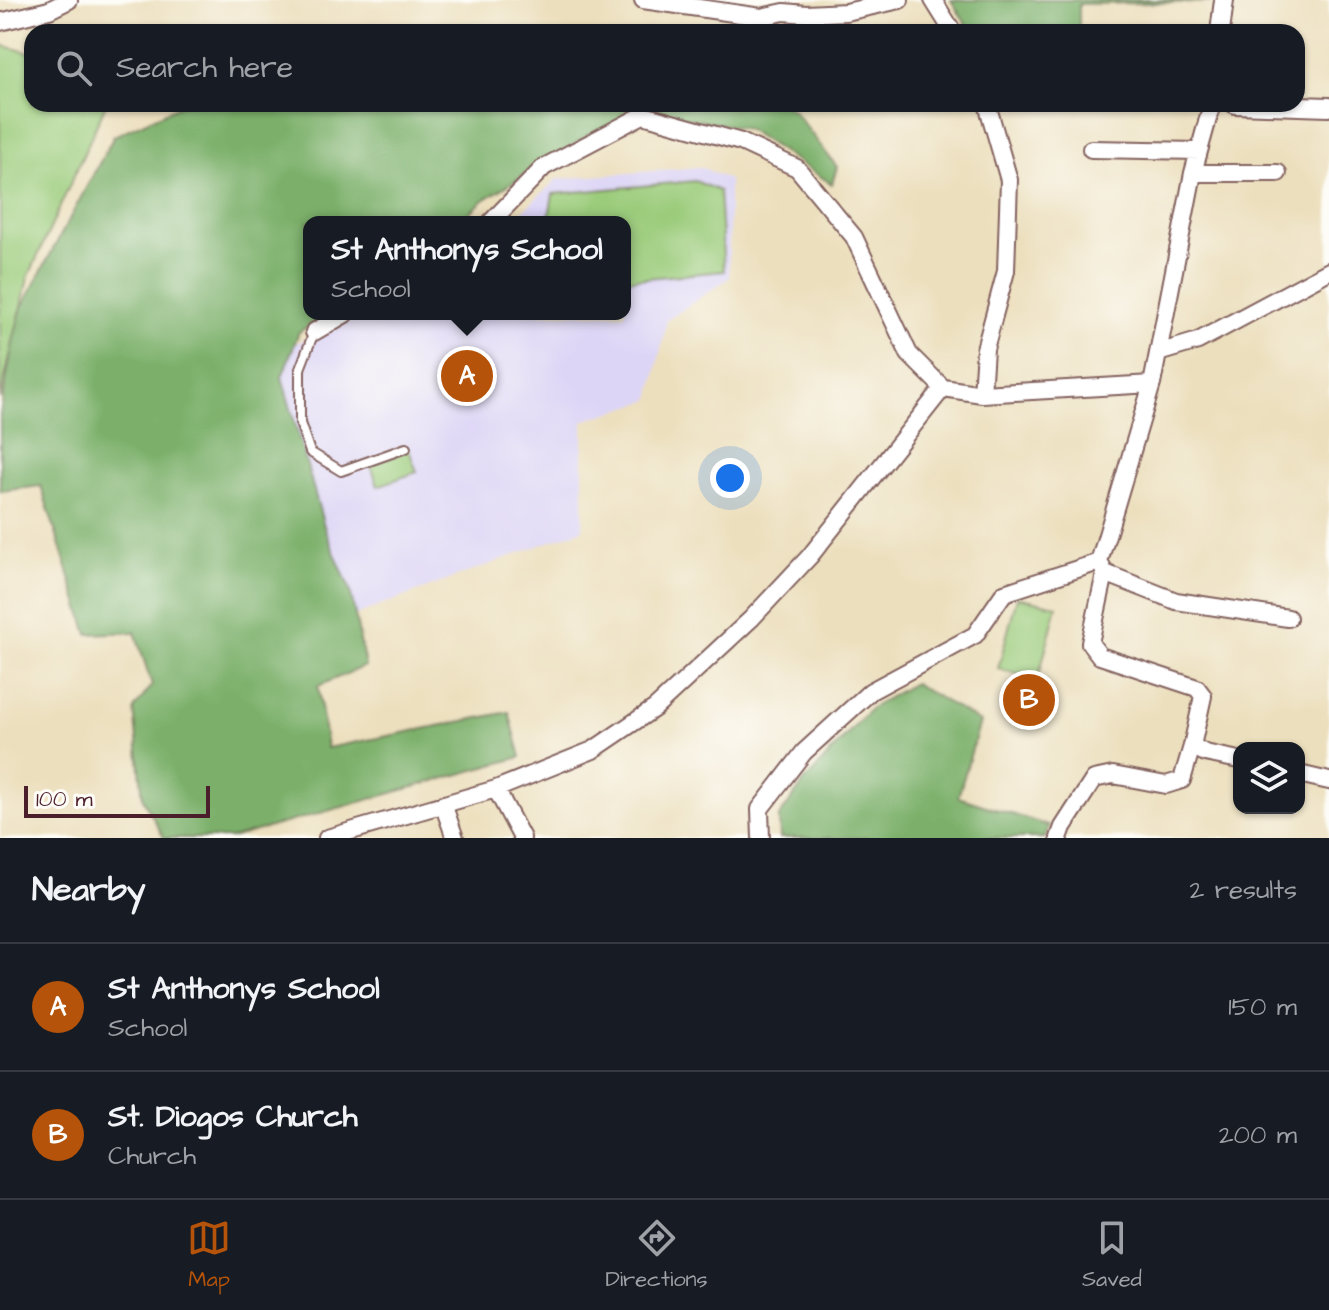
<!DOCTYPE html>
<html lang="en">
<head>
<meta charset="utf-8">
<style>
	:root { --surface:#171b24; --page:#242831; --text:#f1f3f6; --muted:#9ea1a6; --line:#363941; --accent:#b45309 }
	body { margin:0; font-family:"Architects Daughter",sans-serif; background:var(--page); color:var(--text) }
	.controls { position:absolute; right:24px; bottom:24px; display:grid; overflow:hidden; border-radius:16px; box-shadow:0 2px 6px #0004 }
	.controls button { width:72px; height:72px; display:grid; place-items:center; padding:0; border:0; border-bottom:2px solid var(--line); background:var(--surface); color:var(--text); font:40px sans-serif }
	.scale { position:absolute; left:24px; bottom:20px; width:186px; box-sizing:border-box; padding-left:8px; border:4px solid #4a1f2b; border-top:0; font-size:22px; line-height:28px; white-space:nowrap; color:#4a1f2b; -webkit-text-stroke:6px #fdfcf7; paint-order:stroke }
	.you { position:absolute; left:730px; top:478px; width:28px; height:28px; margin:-20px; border:6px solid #fff; border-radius:50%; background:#1a73e8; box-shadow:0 0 0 12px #1a73e833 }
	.badge { display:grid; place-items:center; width:52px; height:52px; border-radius:50%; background:var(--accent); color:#fff; font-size:26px; font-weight:700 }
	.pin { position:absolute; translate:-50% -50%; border:4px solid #fff; box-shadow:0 2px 8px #0006 }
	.popup { position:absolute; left:303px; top:216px; width:328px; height:104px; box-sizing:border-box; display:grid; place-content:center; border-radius:16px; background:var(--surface); filter:drop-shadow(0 2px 6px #0005); font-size:26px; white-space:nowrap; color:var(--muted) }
	.popup b { font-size:30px; color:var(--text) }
	.popup::after { content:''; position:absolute; left:50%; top:100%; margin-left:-16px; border:16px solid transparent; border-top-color:var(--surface) }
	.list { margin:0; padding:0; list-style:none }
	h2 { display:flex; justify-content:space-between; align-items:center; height:104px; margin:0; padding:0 32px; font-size:34px }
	h2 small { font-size:26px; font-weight:400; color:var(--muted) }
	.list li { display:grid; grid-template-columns:52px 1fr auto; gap:24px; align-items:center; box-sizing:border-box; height:128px; padding:0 32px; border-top:2px solid var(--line) }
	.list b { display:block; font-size:30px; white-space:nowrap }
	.list p { margin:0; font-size:26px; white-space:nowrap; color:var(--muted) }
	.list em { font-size:26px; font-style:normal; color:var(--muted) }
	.icon { flex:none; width:44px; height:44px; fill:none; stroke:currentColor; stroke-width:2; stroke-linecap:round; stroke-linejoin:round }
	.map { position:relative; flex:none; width:1329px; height:838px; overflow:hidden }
	.search { position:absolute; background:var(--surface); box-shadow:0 2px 6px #0004; left:24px; right:24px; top:24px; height:88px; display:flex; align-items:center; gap:20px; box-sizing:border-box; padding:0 28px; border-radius:24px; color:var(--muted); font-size:30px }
	.sheet { height:360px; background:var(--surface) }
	nav { display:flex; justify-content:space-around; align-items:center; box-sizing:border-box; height:112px; border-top:2px solid var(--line); background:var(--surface); font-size:22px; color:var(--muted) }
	nav a { display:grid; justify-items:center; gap:4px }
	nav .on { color:var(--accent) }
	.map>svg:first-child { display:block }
	.built { fill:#ddd5f6 }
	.green { fill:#9bcc7b; stroke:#727653; stroke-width:2 }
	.forest { fill:#7cb06b; stroke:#63684b; stroke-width:2 }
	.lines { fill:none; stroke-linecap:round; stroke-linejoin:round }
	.service-casing { stroke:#83625e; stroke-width:12 }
	.minor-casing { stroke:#83625e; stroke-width:20 }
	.tertiary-casing { stroke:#83625e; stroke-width:22 }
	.service { stroke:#fff; stroke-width:8 }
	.minor { stroke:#fff; stroke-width:16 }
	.tertiary { stroke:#fff; stroke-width:18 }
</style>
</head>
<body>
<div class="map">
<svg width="1329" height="838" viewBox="0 0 1329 838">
	<rect width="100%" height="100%" fill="#fdfcf7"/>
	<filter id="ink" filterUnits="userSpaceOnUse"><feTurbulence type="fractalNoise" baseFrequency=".0125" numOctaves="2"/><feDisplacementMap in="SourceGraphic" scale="16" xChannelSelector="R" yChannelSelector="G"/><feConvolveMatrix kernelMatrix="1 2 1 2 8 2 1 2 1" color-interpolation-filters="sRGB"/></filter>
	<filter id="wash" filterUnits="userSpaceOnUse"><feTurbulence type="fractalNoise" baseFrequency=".006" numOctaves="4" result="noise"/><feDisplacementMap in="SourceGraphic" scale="32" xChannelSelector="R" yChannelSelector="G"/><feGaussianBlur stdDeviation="1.8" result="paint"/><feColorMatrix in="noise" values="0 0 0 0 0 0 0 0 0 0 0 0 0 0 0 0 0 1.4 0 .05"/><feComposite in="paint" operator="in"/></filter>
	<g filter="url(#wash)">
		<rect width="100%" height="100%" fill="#ecdfbd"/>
		<path class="built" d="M701,167L729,180V278L667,320L650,400L583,421V529L348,618L282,436L276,352L363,314H625V222H511L557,179Z"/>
		<path class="green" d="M0,45L32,53V104H106L28,278L0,399Z
			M695,181L719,191L724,271L625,280V222H548L553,194Z
			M409,450L417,472L378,486L370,463Z
			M1017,597L1057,606L1038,679L998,669Z"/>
		<path class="forest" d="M951,0H1217V2L1079,4V32H971Z
			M183,104H783L793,110L837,167L832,184L747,129L660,113L599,129L484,200L459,222H309V314H329L299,332L282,377L326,533L350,589L365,666L318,686L327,748L509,712L521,757L231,838H164L143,799L134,709L152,685L135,632L88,634L41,486L0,491V414L14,337L22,307L114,136Z
			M914,683L980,722L958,797L1049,826L1045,838H780L779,817L805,781L871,708Z"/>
	</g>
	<g filter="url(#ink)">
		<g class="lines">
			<defs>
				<path id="service" d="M314,332L300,369V423L310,452L341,471L406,448"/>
				<path id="minor" d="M643,0L761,17L784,12L806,14L846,12L900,0
					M933,0L953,32
					M0,22L49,10L69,0
					M1091,149L1199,151
					M1193,173H1278
					M491,222L544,167L643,115L741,142L797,168L854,237L909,354L943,388L982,394L1152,384
					M314,332L345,314
					M1158,353L1198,341L1329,271
					M982,394L985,349L1006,271L1009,180L987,104
					M1099,562L1105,573L1090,643L1100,656L1197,688L1203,696L1192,746L1205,753L1239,760
					M1105,573L1176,601L1288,618
					M1299,774L1329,781
					M496,789L522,838
					M443,804L455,838
					M327,838L496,789L593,750L655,708L751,619L810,556L943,388
					M761,838L760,809L804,752L871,691L975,635L1004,593L1099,562L1152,384L1193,173L1212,104
					M1059,838L1063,827L1094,779L1113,775L1166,785L1182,780L1192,746"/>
				<path id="tertiary" d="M1220,32L1224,0
					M1235,104L1329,107"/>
			</defs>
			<use href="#service" class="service-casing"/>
			<use href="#minor" class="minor-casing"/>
			<use href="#tertiary" class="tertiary-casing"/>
			<use href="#service" class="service"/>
			<use href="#minor" class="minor"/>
			<use href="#tertiary" class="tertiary"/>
		</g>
	</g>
</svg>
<div class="controls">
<button><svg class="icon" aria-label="layers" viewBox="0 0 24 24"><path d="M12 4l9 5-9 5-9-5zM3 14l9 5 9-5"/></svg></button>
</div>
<div class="scale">100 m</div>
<div class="you"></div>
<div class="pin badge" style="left:467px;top:376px">A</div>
<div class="popup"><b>St Anthonys School</b>School</div>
<div class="pin badge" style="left:1029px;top:700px">B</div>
<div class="search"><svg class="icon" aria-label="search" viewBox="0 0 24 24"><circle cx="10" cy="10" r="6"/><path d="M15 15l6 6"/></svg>Search here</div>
</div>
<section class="sheet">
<h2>Nearby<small>2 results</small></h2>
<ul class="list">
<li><span class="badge">A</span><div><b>St Anthonys School</b><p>School</p></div><em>150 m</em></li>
<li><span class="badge">B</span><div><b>St. Diogos Church</b><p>Church</p></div><em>200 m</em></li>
</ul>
</section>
<nav>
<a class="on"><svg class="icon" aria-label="map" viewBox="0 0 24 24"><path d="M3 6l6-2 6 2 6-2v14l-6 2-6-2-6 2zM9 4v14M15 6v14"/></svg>Map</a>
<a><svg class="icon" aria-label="directions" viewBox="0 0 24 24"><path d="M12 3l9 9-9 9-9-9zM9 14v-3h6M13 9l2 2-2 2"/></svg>Directions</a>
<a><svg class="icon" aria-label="saved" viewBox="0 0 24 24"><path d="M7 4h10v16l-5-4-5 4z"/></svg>Saved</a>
</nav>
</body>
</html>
